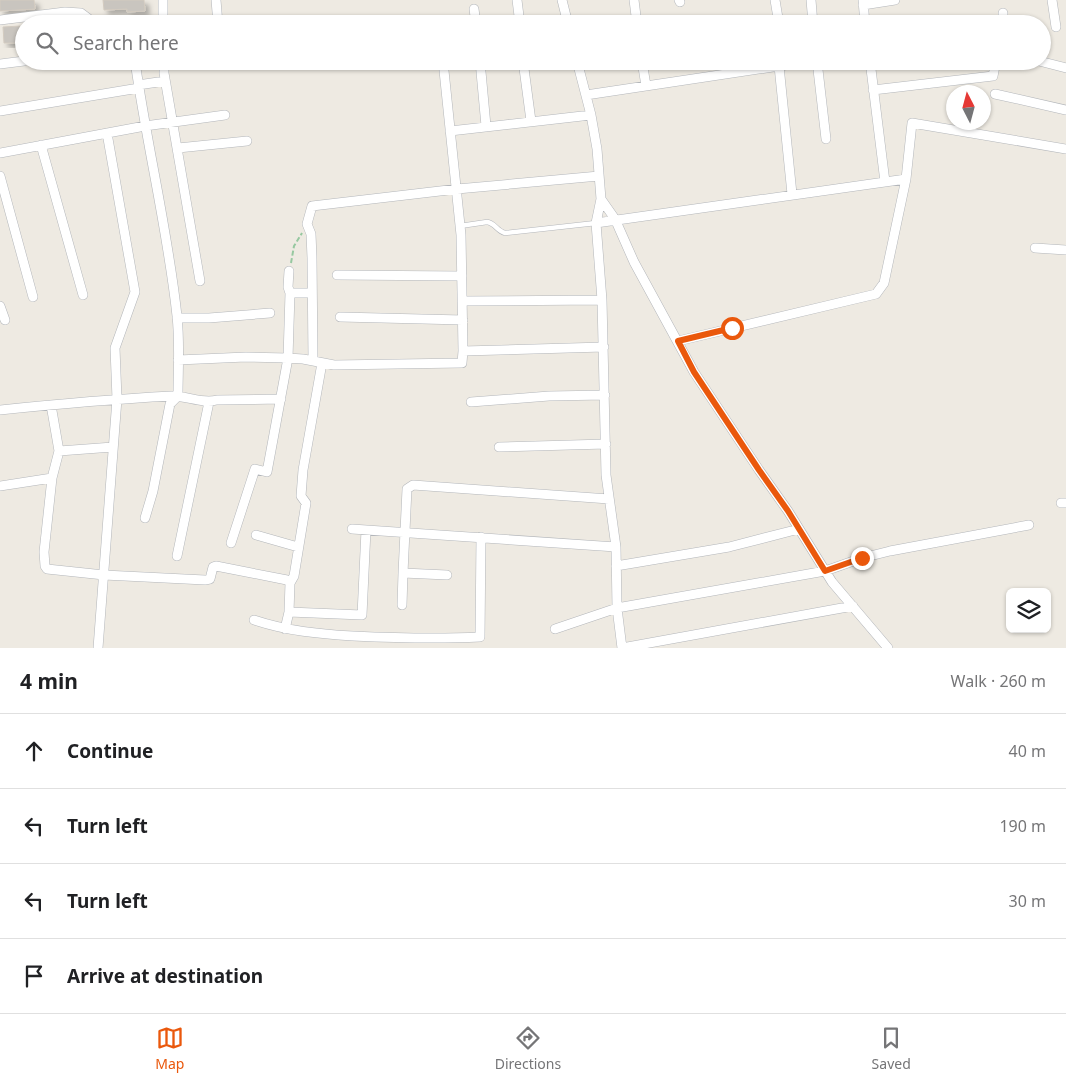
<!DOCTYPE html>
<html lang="en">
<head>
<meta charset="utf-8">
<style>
	:root { --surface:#fff; --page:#f6f6f6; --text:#202124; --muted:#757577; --line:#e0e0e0; --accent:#ea580c }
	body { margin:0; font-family:"Noto Sans",sans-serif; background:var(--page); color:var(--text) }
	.controls { position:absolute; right:15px; bottom:15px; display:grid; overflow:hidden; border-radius:8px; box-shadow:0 1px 4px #0004 }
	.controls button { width:45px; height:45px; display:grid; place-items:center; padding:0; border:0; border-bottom:1px solid var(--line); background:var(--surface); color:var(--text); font:25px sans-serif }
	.compass { position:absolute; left:946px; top:85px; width:45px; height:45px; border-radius:50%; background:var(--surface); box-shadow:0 1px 4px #0004; rotate:354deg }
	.stop { position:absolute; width:15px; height:15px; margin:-11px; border:4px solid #ea580c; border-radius:50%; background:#fff }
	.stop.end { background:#ea580c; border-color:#fff; box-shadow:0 1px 5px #0008 }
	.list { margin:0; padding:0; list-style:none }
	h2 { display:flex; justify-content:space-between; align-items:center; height:65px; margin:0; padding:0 20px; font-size:21px }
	h2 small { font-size:16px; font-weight:400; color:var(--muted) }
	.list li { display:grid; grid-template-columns:32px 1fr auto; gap:15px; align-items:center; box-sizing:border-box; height:75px; padding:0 20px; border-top:1px solid var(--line) }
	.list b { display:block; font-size:19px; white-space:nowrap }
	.list em { font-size:16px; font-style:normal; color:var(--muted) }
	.icon { flex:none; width:28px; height:28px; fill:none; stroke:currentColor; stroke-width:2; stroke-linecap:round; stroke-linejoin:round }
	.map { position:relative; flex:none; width:1066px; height:648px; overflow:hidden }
	.search { position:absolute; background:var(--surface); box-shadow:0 1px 4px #0004; left:15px; right:15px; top:15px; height:55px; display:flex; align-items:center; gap:12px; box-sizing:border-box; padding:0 18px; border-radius:28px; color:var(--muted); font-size:19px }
	.sheet { height:365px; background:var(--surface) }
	nav { display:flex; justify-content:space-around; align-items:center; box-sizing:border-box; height:70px; border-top:1px solid var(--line); background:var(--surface); font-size:14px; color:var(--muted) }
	nav a { display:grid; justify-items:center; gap:2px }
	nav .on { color:var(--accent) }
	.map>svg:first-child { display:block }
	.building { fill:#c9c5bf; stroke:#d3cbc0; filter:url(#shadow) }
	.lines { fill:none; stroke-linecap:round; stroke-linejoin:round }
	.service-casing { stroke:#b3b6ba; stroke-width:5.5 }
	.minor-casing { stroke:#b3b6ba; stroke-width:10 }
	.path { stroke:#96c8a0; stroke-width:2; stroke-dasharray:5 2.5; stroke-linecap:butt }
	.service { stroke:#fff; stroke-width:4.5 }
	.minor { stroke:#fff; stroke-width:9 }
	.route { stroke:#ea580c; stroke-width:6 }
</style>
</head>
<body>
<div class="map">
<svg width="1066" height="648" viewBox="0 0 1066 648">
	<defs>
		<filter id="shadow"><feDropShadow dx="4.5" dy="4.5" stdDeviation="2.5" flood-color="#0004"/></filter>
	</defs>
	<rect width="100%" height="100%" fill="#eeeae2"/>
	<path class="building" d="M0,0H34L35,9L0,11Z
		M103,0H144L145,11L127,12V9L104,10Z
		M20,26L22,43H4L3,27Z"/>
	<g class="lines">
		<defs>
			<path id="service" d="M460,226L487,222C495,223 497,231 505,233L596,223"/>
			<path id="minor" d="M163,0V24
				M216,0L218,24
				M517,0L520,24
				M562,0L568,24
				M634,0L637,24
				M679,0L680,2
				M775,0L779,24
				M811,0L813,24
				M863,0L865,24
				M1052,0L1056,27
				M863,5L895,0
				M474,9L476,24
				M0,20L65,12L81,13L89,19V24
				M1003,24V13
				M135,61C147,147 168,231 177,316C180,343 178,370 178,396L170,404L153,491L145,518
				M164,61V73L200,281
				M443,61L461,235L463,351L604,347
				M480,61L486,126
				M523,61L531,121
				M577,61L591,115L597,149L601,199L615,219L634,262L694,372L759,470L788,511L832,582L888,648
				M642,61L646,86
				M817,61L826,139
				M870,61L885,182
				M1039,61L1066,68
				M0,64L24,61
				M779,66L792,194
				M138,85L165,81
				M873,90L993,76L996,61
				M995,94L1066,110
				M586,95L786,65L785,61
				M0,111L139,88
				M450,131L591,115
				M41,145L83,295
				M178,148L247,141
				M0,153L145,126L225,115
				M0,176L33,297
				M596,223L601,199
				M1035,248L1066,250
				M289,271L288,287L290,293
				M337,275L462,276
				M462,301L602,300
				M0,306L5,320
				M340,317L463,320
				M177,318H209L270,313
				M678,341L876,294L884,283L906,179L912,123L1066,149
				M178,360L246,357L288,358L290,293H312
				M313,360L312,258L311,234L307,224L312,206L457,189L599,176
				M471,402L549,396L605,395
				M51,405L59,451L52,478L44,552L45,566L47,569L104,575L205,580L210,579L213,567L216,566L287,580L290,583
				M0,410C57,404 115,399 172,396C188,396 202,404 217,400L281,399
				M499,447L606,444
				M59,451L113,447
				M0,486L52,478
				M1061,503H1066
				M352,529L616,547
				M256,535L298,547
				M231,543L255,469L267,472L288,358L303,359L334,365L462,363L463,351
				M177,556L209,402
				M616,566L729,547L799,529
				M447,575L403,573L407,489L413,485L609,499
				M402,605L403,573
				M289,612L362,615L366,530
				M254,620C287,631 319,634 353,636C396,638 438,639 480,637L481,537
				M285,629L289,612L290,583L294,576L306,503L301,496L303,470L322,363
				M555,629L617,608L825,571L862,558L890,551L1029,525
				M98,648L117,399L115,348L135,292L107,133
				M622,648L617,608L616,547L606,475L602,300L596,223L906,179
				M622,648L853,606"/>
		</defs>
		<use href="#service" class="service-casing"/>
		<use href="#minor" class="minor-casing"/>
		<path class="path" d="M291,263L294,246L302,233"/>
		<use href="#service" class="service"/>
		<use href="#minor" class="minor"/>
	</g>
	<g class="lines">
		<path class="route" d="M732,328L678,341L694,372L759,470L788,511L825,571L862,558"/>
	</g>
</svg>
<div class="controls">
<button><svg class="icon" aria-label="layers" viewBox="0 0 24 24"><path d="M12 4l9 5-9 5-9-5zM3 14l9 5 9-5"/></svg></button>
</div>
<svg class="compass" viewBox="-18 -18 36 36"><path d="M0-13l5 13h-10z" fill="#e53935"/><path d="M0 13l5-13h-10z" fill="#757577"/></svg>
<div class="stop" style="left:732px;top:328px"></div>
<div class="stop end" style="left:862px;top:558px"></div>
<div class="search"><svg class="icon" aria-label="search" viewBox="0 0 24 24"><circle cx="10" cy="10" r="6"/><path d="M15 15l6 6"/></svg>Search here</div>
</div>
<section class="sheet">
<h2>4 min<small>Walk · 260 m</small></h2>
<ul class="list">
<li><svg class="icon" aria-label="ahead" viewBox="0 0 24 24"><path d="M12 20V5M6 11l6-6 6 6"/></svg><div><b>Continue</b></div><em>40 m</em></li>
<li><svg class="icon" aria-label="left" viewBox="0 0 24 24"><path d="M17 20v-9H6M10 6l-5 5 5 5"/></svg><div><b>Turn left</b></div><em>190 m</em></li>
<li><svg class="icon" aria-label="left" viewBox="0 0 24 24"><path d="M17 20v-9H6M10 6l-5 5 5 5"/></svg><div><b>Turn left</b></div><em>30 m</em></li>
<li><svg class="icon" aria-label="arrive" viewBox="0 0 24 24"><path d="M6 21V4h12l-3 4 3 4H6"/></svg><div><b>Arrive at destination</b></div></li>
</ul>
</section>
<nav>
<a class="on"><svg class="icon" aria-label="map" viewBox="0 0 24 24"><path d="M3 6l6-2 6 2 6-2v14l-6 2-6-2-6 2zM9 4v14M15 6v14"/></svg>Map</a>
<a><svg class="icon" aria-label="directions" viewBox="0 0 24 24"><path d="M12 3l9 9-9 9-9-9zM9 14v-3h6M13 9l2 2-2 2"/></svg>Directions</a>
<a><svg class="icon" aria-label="saved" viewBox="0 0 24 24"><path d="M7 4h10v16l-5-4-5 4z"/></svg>Saved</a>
</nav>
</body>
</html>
